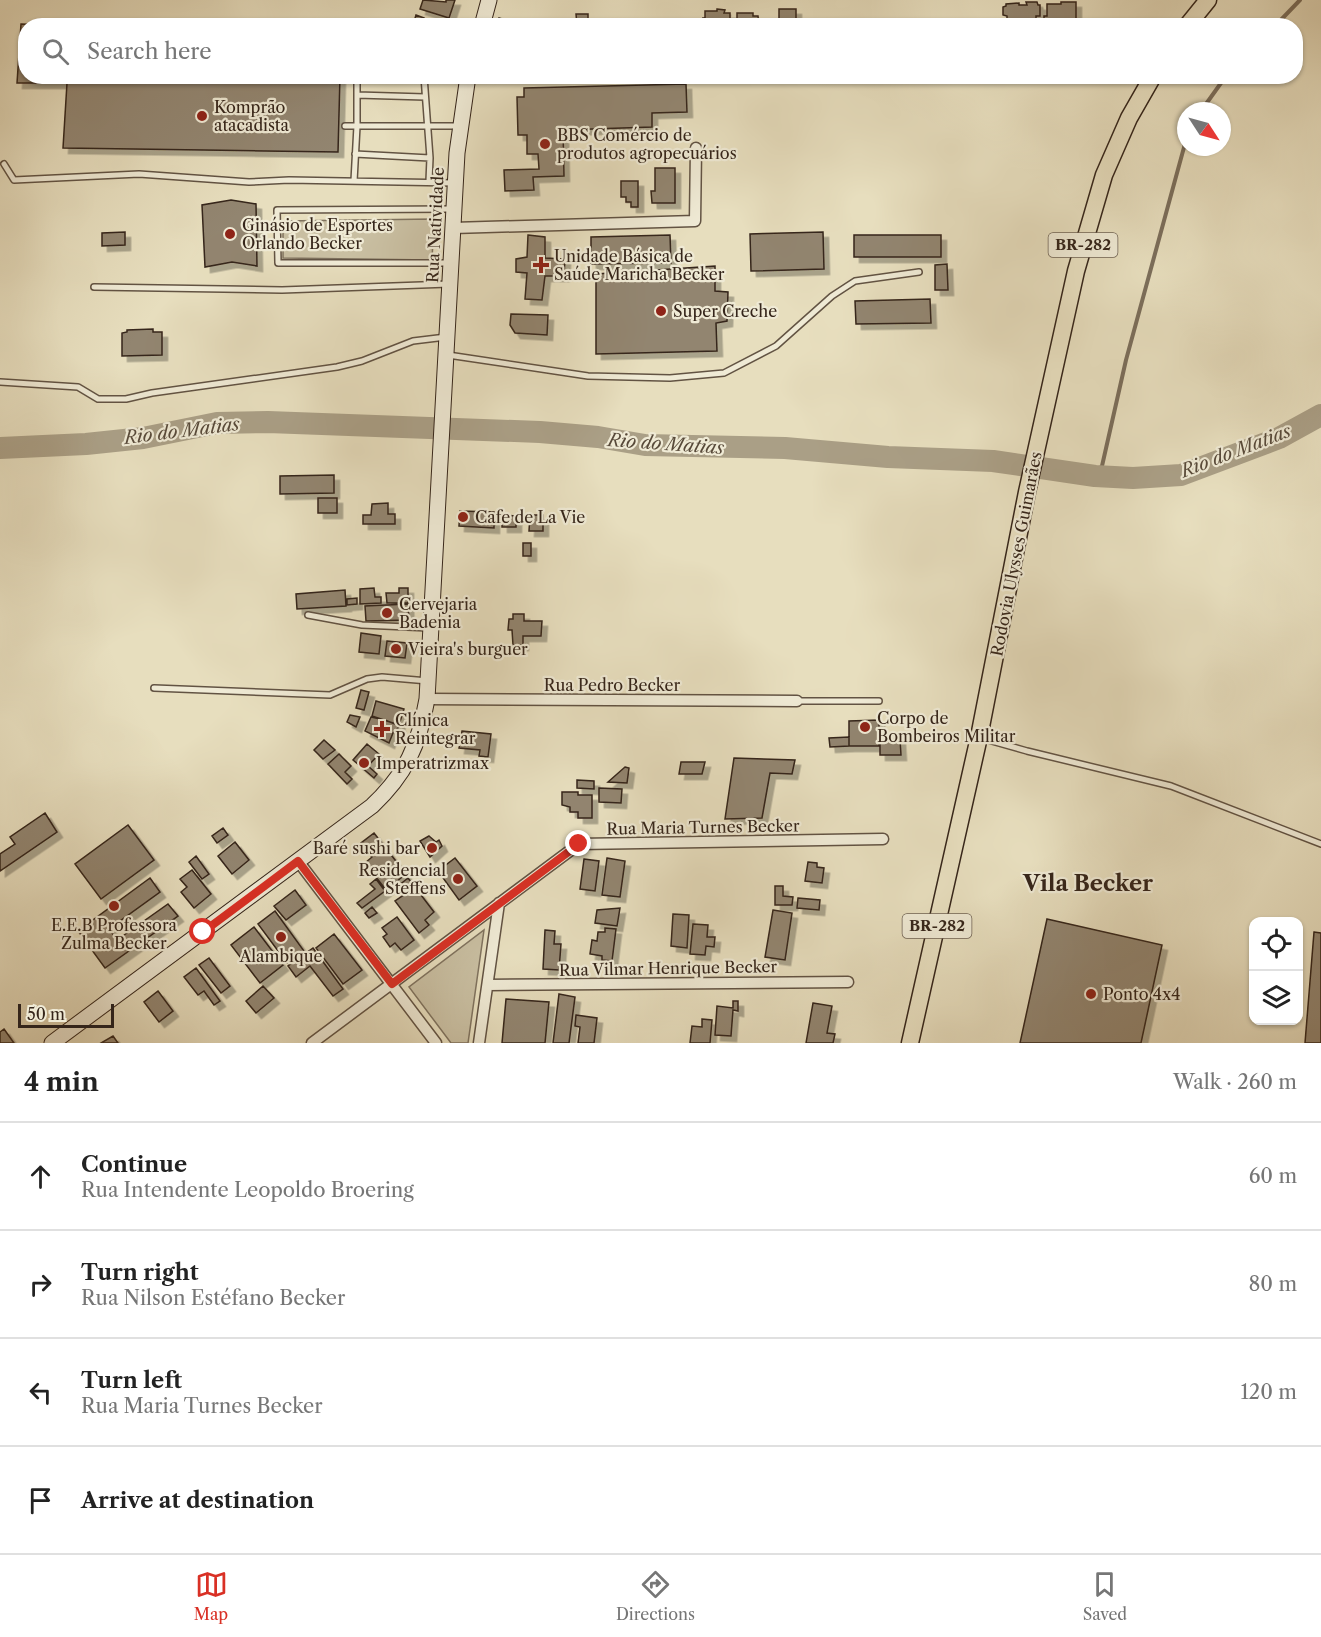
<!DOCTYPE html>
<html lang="en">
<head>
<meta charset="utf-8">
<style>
	:root { --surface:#fff; --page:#f6f6f6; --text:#222; --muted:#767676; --line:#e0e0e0; --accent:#d93025 }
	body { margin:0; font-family:"Libre Caslon Text",serif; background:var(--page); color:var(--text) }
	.controls { position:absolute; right:18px; bottom:18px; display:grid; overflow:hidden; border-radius:12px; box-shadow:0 2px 4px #0004 }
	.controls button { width:54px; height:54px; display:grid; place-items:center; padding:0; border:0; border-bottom:2px solid var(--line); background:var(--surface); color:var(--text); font:30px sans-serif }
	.compass { position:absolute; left:1177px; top:102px; width:54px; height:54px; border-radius:50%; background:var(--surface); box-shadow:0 2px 4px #0004; rotate:126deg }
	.scale { position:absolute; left:18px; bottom:15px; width:96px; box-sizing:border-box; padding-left:6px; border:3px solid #35251a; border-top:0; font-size:16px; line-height:21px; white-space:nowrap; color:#35251a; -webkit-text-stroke:4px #efead5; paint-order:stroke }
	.stop { position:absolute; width:18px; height:18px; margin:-14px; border:4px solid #d93025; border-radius:50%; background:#fff }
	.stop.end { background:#d93025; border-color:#fff; box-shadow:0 2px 6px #0008 }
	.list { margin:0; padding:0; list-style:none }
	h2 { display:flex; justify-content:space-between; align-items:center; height:78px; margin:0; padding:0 24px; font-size:26px }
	h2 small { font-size:20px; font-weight:400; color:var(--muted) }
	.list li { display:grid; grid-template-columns:39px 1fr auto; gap:18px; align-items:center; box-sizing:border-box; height:108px; padding:0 24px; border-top:2px solid var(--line) }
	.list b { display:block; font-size:22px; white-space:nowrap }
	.list p { margin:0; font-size:20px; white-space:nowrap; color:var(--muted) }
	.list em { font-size:20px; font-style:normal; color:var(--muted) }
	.icon { flex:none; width:33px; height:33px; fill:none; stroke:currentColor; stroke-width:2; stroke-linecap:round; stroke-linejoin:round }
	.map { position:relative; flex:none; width:1321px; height:1043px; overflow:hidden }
	.search { position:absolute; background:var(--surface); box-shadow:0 2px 4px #0004; left:18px; right:18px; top:18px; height:66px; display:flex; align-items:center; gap:15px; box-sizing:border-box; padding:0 21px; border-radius:24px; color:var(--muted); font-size:22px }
	.sheet { height:510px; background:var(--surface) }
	nav { display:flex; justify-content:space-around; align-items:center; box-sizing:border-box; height:84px; border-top:2px solid var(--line); background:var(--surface); font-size:16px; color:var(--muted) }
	nav a { display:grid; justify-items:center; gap:3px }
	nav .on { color:var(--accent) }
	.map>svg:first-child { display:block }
	.green { fill:#c9bfa2; stroke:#7f725e; stroke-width:1.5 }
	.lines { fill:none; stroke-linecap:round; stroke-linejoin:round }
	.stream { stroke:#7b6e5b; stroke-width:4 }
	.river { stroke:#aa9f86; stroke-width:22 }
	.building { fill:#92856f; stroke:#35251a; stroke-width:1.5; filter:url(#shadow) }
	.service-casing { stroke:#625343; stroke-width:8 }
	.minor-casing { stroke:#625343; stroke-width:13 }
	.secondary-casing { stroke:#35251a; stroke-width:17 }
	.trunk-casing { stroke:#35251a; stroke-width:19 }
	.service { stroke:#efead5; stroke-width:5 }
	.minor { stroke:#efead5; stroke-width:10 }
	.secondary { stroke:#efead5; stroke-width:15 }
	.trunk { stroke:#e7debe; stroke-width:16 }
	.route { stroke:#d93025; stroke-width:8 }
	.poi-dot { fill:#8f2418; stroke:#efead5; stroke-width:2 }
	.labels { text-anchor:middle; stroke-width:4.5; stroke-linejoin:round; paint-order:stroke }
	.shield { fill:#efead5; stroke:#6d6052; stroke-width:1.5 }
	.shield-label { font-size:15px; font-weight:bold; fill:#35251a }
	.poi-label { font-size:16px; fill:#35251a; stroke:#efead5; text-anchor:start }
	.street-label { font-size:16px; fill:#35251a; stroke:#efead5 }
	.water-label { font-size:18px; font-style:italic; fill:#584a3a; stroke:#efead5 }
	.district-label { font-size:22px; font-weight:bold; fill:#35251a; stroke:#efead5 }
</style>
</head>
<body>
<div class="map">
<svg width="1321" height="1043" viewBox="0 0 1321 1043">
	<defs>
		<filter id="shadow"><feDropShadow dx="5.5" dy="5.5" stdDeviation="0" flood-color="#0004"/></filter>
	</defs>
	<rect width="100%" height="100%" fill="#e7debe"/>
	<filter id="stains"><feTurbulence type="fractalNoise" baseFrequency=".00333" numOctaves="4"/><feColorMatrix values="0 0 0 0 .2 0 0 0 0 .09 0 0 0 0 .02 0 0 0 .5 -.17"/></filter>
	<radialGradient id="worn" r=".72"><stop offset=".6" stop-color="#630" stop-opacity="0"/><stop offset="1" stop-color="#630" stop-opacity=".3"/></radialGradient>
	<path class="green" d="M434,219L432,260L283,258V221Z
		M484,930L468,1043H451L409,987Z"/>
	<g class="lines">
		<path class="stream" d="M1275,26L1300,0
			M1201,111L1226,76
			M1095,476L1102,466L1126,360L1186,140"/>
		<path class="river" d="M0,448L86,444L143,438L217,423L268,422L540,432L598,437L645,445L785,448L888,457L993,461L1095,476L1133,478L1181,475L1279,438L1321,415"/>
	</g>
	<path class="building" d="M423,0L446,2V0H455L449,18L420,9Z
		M1026,2H1037L1038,5H1040V16H1036V26H1007V16L1003,15V7L1006,6V4L1019,3V5H1027Z
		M1061,2H1076V26H1053V21L1044,22V16H1047V4H1061Z
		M717,9L725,10L724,13H730V23H724V26H705L703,18H705V11H717Z
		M779,9H796V26H779Z
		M737,13H753V16H758L759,26H731V20H737Z
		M576,14H588V26H577Z
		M416,15L424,18L421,26L413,25Z
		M499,18L525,26H496Z
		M21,24L77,26H26V76H340L338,152L63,148L67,83H17Z
		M686,84L687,112L652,113V127L563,130L564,176L533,177L534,190L505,191L504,170L539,169L538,154H527V135H518L517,97H524V88Z
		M655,168H675V203H652L651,191H655Z
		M621,181H638V207H631V202H626V197H621Z
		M231,200L256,204L257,266L232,262L205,267L202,205Z
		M125,232V245L102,246V233Z
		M823,232L824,269L751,271L750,234Z
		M528,235L545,237V258L565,259L564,276H545L542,300L525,299L527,273L516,272V259L527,257Z
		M670,235L671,263L591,264V237Z
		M854,235H941V257H854Z
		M947,264L948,290H935V265Z
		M715,266V291L728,292L727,321L716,323L717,351L596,354V274Z
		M930,299L931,323L856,324L855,301Z
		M511,314L548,315L547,335L515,333L510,325Z
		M153,329V332H162V355L122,356V333L127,332V330Z
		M334,475V493L280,494V476Z
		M318,498H337V513H318Z
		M388,503V514H395V524H363V515H371L372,504Z
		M460,511L494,512V528L459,526Z
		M502,515L516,516V527H502Z
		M530,515H543V531H529Z
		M523,543H531V556H523Z
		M374,588L375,597H381V603L360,604V589Z
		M399,588H408V603H387L386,593H399Z
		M345,590L346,606L297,609L296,594Z
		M357,598V604L347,605V599Z
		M408,604L409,620L366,621L365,606Z
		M513,614H524V621H542L541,636H523V645H513L512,630H508L509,619H513Z
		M361,633L381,636L379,654L359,652Z
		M387,641L407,643L405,658L385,656Z
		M361,690L369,692L364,710L356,708Z
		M376,701L404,709L399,725L372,716Z
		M350,715L360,717L356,727L347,722Z
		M371,717L385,720L400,726L393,733L389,743L365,731Z
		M879,720V746H849V721Z
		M462,731L491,734L488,757L479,756L480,750L459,748Z
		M849,737V746L830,747L829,738Z
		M900,739L901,755H880V740Z
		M324,740L335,750L323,759L314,750Z
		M367,744L379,754L368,766L377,774L374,778L353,760Z
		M339,754L351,766L345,772L352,779L347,784L328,764Z
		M734,758L795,760L792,774L770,773L762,818L725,819Z
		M681,762H705L702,774H679Z
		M625,767L629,768L627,783L608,782Z
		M577,780L594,781V789L577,788Z
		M599,788L622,789L621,803L599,802Z
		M562,792H578V795H592V818H578V812H570V807L562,805Z
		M45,813L57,832L0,871V854L15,844L10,837Z
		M128,825L154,860L101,899L75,864Z
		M223,828L228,835L217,843L212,836Z
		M374,833L406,874L386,890L365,863L372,857L361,843Z
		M429,836L436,842L439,840L442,846L430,857L420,841Z
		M235,842L249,860L232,874L218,856Z
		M196,856L209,874L202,879L189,862Z
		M455,858L477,886L459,900L438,871Z
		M607,858L625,861L620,897L602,895Z
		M584,859L599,861L595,891L580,889Z
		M808,862L817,863V867L824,868L822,883L805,881Z
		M192,870L211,894L194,908L181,892L187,887L180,879Z
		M150,878L160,892L109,929L117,940L168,904L178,916L105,968L78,931Z
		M408,878L434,912L425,920L429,925L419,933L395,901L405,894L398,886Z
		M376,879L385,891L362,908L357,903L375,889L370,884Z
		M775,886H783V896L793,897L792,905H775Z
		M295,890L306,905L286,920L274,906Z
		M798,898L820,900L819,910L797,908Z
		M372,907L377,913L369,918L365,913Z
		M620,908L617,926L595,923L597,910Z
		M773,910L792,913L785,960L765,957Z
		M275,911L304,951L287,963L258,924Z
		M673,914L689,915L687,948L671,946Z
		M397,917L414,940L401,950L395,943L390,947L383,937L387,934L382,928Z
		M1047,919L1162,945L1141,1043H1020Z
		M693,924L708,925L707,937H715L714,947L706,946L705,955L690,954Z
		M254,927L283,965L260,983L231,945Z
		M605,928L616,929L612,961L602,960V956L590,954L592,940L597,941L598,932H605Z
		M545,930L555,931L554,944H561L559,970L543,969Z
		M1314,932L1321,933V1043H1305Z
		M334,934L362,970L343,984L316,948Z
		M313,948L343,989L333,996L310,966L296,977L288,966Z
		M209,958L230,986L221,993L199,965Z
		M196,968L220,1001L214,1005L204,991L198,995L184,977Z
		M263,986L274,998L256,1013L246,1001Z
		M158,991L173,1011L159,1022L144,1002Z
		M559,994L575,997L569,1043H553Z
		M506,999L549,1002L545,1043H502Z
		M733,1001H738V1011L733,1010L731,1036L715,1035L717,1006L733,1008Z
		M813,1003L832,1006L827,1033L835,1034L833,1043H806Z
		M576,1015L597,1018L594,1043H578L580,1027L575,1026Z
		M702,1019L712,1020L710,1043H690L692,1026L702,1027Z
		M4,1029L14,1043H0V1032Z
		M113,1036L118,1043H101Z"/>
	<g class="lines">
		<defs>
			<path id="service" d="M424,76L430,158
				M357,95L425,97
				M345,126H458
				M355,154L430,158L429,181
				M4,164L14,180L139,174L249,182L289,180L454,183
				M354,181L357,126V76
				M448,263H278L277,210L453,209
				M94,287L282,290L449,284
				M448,355L588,376L670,378L724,373L776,346L832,296L855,281L919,272
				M0,382L78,387L98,399H126L152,393L337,367L362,361L413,341L446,337
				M308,615L362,625L429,628
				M154,688L330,695L367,679L382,677L428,681
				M797,701H879
				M981,738L1027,751L1171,786L1321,844"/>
			<path id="minor" d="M453,228L695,221L696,148
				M427,699L797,701
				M298,861L436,1043
				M488,985L848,982
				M312,1043L579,844L883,839
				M479,1043L499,903"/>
			<path id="secondary" d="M482,26L489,0
				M52,1043L372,806C406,774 419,745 427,699L457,153L468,76"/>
			<path id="trunk" d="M1187,26L1208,0
				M910,1043L979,737L1027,492L1076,271L1104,175L1129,118L1153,76"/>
		</defs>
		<use href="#service" class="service-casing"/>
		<use href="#minor" class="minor-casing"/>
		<use href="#secondary" class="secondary-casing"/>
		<use href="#trunk" class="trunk-casing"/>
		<use href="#service" class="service"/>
		<use href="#minor" class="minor"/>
		<use href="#secondary" class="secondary"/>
		<use href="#trunk" class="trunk"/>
	</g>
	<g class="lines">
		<path class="route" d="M203,932L298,861L392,984L579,844"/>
	</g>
	<g class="poi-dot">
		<circle cx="202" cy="116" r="6"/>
		<circle cx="545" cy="144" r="6"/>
		<circle cx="230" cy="234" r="6"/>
		<path d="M538 256h6v6h6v6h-6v6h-6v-6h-6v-6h6z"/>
		<circle cx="661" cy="311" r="6"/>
		<circle cx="463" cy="517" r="6"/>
		<circle cx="387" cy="613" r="6"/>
		<circle cx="396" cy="649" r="6"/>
		<circle cx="865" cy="727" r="6"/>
		<path d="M379 720h6v6h6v6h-6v6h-6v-6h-6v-6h6z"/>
		<circle cx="364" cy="763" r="6"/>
		<circle cx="432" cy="848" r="6"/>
		<circle cx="458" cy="879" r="6"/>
		<circle cx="114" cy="906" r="6"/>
		<circle cx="281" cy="937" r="6"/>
		<circle cx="1091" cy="994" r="6"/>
	</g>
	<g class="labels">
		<g class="shield">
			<rect x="1048.5" y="233" width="69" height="24" rx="4.5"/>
			<rect x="902.5" y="914" width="69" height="24" rx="4.5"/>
		</g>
		<g class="shield-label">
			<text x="1083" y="250">BR-282</text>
			<text x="937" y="931">BR-282</text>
		</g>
		<g class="poi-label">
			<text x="214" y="113">Komprão<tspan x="214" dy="18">atacadista</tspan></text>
			<text x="557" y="141">BBS Comércio de<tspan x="557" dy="18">produtos agropecuários</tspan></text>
			<text x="242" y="231">Ginásio de Esportes<tspan x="242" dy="18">Orlando Becker</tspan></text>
			<text x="554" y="262">Unidade Básica de<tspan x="554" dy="18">Saúde Maricha Becker</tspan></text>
			<text x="673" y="317">Super Creche</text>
			<text x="475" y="523">Cafe de La Vie</text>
			<text x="399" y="610">Cervejaria<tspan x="399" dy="18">Badenia</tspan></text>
			<text x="408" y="655">Vieira's burguer</text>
			<text x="877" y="724">Corpo de<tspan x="877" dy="18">Bombeiros Militar</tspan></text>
			<text x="395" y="726">Clínica<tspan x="395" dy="18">Reintegrar</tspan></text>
			<text x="376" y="769">Imperatrizmax</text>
			<text x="420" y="854" text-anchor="end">Baré sushi bar</text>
			<text x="446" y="876" text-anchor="end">Residencial<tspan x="446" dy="18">Steffens</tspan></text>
			<text x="114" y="931" text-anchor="middle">E.E.B Professora<tspan x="114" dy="18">Zulma Becker</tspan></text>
			<text x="281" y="962" text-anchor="middle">Alambique</text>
			<text x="1103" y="1000">Ponto 4x4</text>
		</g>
		<g class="street-label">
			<text transform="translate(435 225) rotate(-87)" y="6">Rua Natividade</text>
			<text transform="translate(1016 554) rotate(-79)" y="6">Rodovia Ulysses Guimarães</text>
			<text x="612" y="691">Rua Pedro Becker</text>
			<text transform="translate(703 827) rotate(-1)" y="6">Rua Maria Turnes Becker</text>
			<text transform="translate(668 968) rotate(-1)" y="6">Rua Vilmar Henrique Becker</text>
		</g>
		<g class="water-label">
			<text transform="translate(182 431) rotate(-7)" y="6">Rio do Matias</text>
			<text transform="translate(666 444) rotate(4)" y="6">Rio do Matias</text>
			<text transform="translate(1236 451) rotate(-21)" y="6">Rio do Matias</text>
		</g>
		<g class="district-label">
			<text x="1088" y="891">Vila Becker</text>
		</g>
	</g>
	<rect width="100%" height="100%" filter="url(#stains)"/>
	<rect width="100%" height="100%" fill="url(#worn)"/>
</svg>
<div class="controls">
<button><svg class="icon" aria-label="locate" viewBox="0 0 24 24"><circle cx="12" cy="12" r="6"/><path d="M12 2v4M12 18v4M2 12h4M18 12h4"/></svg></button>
<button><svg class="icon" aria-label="layers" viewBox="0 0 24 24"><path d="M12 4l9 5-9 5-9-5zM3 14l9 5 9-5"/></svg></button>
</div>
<svg class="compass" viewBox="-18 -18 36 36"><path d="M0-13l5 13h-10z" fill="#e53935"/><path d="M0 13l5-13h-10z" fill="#767676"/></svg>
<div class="scale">50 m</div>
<div class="stop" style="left:203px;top:932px"></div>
<div class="stop end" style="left:579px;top:844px"></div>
<div class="search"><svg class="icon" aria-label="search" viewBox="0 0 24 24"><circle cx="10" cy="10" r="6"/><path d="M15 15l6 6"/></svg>Search here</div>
</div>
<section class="sheet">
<h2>4 min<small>Walk · 260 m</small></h2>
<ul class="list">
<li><svg class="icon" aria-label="ahead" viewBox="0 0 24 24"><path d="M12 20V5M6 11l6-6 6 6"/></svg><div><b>Continue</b><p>Rua Intendente Leopoldo Broering</p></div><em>60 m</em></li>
<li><svg class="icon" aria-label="right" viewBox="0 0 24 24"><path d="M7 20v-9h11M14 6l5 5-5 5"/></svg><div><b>Turn right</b><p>Rua Nilson Estéfano Becker</p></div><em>80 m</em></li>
<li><svg class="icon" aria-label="left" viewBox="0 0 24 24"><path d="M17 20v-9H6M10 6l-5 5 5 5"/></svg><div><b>Turn left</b><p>Rua Maria Turnes Becker</p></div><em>120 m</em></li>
<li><svg class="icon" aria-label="arrive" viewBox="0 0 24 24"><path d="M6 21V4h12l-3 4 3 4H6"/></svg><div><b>Arrive at destination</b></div></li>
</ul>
</section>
<nav>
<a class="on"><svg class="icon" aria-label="map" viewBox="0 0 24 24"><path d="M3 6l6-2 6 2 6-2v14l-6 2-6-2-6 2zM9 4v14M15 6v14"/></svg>Map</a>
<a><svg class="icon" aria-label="directions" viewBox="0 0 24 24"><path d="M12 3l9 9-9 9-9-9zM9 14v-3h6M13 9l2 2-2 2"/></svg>Directions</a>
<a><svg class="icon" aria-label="saved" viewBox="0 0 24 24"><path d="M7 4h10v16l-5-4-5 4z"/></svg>Saved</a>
</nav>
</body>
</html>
